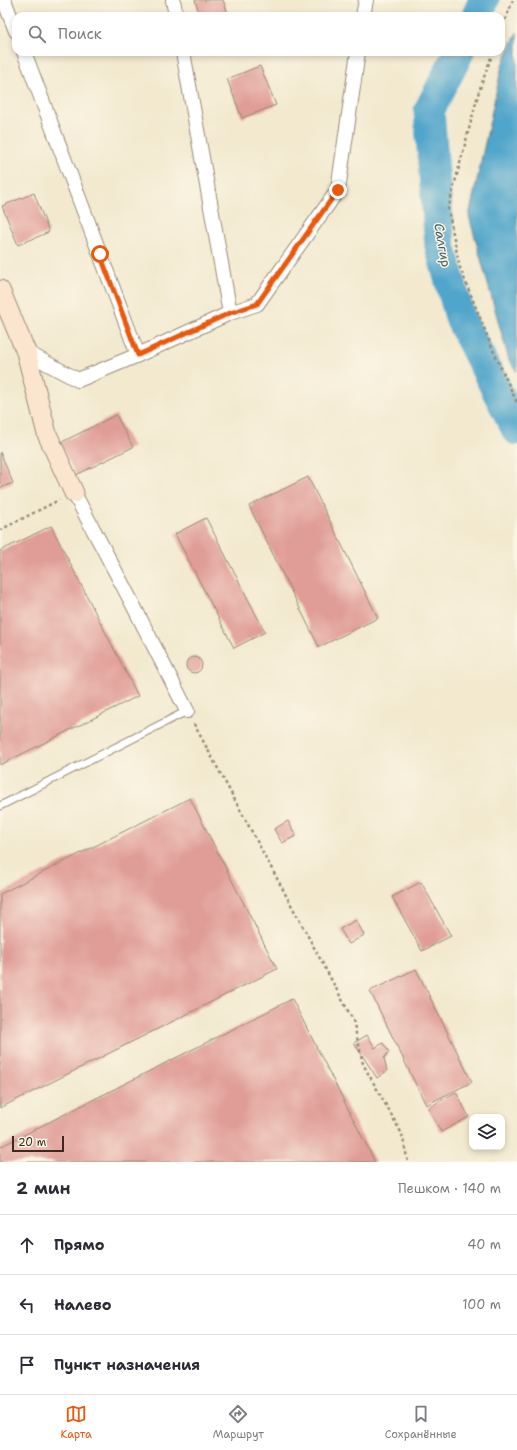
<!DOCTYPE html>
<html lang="ru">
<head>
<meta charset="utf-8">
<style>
	:root { --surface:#fff; --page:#f7f7f7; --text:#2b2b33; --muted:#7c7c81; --line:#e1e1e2; --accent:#ea580c }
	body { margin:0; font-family:"Shantell Sans",sans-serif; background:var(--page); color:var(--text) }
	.controls { position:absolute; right:12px; bottom:12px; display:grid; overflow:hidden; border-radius:8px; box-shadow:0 2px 6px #0003 }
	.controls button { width:36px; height:36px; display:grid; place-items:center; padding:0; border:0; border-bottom:1px solid var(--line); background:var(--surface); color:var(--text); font:20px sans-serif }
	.scale { position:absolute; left:12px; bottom:10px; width:52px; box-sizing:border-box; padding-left:4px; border:2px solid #3b2a1e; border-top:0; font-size:11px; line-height:14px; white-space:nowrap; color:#3b2a1e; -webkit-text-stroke:3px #fcf5e5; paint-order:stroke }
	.stop { position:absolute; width:12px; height:12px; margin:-9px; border:3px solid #ea580c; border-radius:50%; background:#fff }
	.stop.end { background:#ea580c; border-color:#fff; box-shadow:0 1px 4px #0008 }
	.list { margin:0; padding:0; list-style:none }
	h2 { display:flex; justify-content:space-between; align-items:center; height:52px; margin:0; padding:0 16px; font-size:17px }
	h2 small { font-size:13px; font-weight:400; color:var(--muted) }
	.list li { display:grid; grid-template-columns:26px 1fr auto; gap:12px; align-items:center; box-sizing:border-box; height:60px; padding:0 16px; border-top:1px solid var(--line) }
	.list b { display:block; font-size:15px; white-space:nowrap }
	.list em { font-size:13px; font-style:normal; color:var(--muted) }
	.icon { flex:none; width:22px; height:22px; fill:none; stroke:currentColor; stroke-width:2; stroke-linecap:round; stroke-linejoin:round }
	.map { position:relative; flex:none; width:517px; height:1162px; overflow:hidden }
	.search { position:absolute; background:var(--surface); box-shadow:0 2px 6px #0003; left:12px; right:12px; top:12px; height:44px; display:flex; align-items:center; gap:10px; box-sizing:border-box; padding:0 14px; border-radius:12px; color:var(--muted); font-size:15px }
	.sheet { height:232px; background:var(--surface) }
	nav { display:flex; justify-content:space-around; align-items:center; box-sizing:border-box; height:56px; border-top:1px solid var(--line); background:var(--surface); font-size:11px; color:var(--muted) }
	nav a { display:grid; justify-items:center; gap:2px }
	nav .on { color:var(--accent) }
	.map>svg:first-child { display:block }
	.water { fill:#4fa5cb; stroke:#456874 }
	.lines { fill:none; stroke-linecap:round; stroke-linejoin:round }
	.river { stroke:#4fa5cb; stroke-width:31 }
	.building { fill:#e09d97 }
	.lane-casing { stroke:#968a76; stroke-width:9 }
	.street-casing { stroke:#968a76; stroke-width:16 }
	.secondary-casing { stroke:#968a76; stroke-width:21 }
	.path { stroke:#968a76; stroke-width:2.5; stroke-dasharray:3 3; stroke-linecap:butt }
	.lane { stroke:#fff; stroke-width:7 }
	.street { stroke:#fff; stroke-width:14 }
	.secondary { stroke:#fce5cf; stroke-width:19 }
	.route { stroke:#ea580c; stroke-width:5 }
	.labels { text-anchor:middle; stroke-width:3; stroke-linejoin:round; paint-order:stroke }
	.water-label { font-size:13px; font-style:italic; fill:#435b63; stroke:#fcf5e5 }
</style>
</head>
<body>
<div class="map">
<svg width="517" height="1162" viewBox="0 0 517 1162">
	<rect width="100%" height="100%" fill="#fcf5e5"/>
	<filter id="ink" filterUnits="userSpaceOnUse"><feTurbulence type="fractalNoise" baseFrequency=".025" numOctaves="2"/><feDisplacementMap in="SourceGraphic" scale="8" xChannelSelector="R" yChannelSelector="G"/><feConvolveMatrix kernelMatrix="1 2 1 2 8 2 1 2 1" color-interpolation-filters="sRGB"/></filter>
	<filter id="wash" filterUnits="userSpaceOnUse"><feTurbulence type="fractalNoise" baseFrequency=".012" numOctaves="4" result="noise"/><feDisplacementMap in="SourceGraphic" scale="16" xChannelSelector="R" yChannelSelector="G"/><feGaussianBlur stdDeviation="0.9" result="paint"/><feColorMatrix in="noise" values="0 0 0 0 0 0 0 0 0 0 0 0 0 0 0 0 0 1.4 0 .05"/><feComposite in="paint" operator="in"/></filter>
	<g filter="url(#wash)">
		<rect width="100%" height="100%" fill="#f2e9cf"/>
		<path class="water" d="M517,32V372L509,360L469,216L502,65Z"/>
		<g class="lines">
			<path class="river" d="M477,16L484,0
				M459,52L429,111L440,246L461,320L517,430"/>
		</g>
		<g id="blocks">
			<path class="building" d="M195,0H223L228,14L221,16H200Z
				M260,66L276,105L242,118L227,79Z
				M34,193L49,232L18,245L2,206Z
				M116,415L133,447L76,475L60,443Z
				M0,452L13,483L0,488Z
				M308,477L378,618L319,647L249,506Z
				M206,518L265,632L234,648L175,534Z
				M51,526L138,696L0,765V551Z
				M186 665a8 8 0 1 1 16 0a8 8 0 1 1-16 0Z
				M190,798L277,969L0,1108V894Z
				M288,821L296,836L282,843L274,829Z
				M421,882L451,936L422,951L392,897Z
				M356,920L364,935L349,944L340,929Z
				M416,969L472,1082L426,1105L370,991Z
				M292,999L375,1162H0V1147Z
				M367,1035L375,1048L383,1043L389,1052L384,1058L387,1071L377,1078L354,1043Z
				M456,1092L469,1117L441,1132L428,1108Z"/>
		</g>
	</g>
	<g filter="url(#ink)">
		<use href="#blocks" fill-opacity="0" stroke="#968a76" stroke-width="1"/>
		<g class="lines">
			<defs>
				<path id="lane" d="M0,806L187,711"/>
				<path id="street" d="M4,0L16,31
					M173,0L176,16
					M363,16L366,0
					M24,52L138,355
					M183,52L230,313
					M26,352L78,380L138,355L230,313L257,304L338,190L358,52
					M74,493L131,601L187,711"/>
				<path id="secondary" d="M0,290L26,352L47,434L74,493"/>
			</defs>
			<use href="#lane" class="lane-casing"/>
			<use href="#street" class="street-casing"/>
			<use href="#secondary" class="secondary-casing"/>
			<path class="path" d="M501,31L513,0
				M493,52L479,91L448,209L460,268L492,348L517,403
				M0,530L59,500
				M194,724L353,1020L363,1064L402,1134L408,1162"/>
			<use href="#lane" class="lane"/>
			<use href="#street" class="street"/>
			<use href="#secondary" class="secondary"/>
		</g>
	</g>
	<g class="lines" filter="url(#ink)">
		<path class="route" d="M100,254L138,355L230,313L257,304L338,190"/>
	</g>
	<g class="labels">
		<g class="water-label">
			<text transform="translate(443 245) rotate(80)" y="5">Салгир</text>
		</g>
	</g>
</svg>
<div class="controls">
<button><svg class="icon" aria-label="layers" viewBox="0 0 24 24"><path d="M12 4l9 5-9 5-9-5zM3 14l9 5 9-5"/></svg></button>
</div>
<div class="scale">20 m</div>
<div class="stop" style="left:100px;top:254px"></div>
<div class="stop end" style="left:338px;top:190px"></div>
<div class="search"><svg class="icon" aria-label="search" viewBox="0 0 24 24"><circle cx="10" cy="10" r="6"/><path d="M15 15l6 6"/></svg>Поиск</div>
</div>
<section class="sheet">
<h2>2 мин<small>Пешком · 140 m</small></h2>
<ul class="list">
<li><svg class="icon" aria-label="ahead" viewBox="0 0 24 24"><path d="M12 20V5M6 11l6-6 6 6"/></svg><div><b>Прямо</b></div><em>40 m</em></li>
<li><svg class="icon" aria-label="left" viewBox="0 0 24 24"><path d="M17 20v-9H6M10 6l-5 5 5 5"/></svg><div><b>Налево</b></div><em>100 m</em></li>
<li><svg class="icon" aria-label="arrive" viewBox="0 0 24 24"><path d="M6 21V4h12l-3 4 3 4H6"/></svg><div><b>Пункт назначения</b></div></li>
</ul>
</section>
<nav>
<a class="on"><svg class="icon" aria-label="map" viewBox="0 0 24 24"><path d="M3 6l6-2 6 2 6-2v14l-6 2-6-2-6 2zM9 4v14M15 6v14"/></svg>Карта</a>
<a><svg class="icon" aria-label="directions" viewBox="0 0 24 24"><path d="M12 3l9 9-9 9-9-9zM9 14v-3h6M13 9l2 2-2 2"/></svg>Маршрут</a>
<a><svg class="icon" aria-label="saved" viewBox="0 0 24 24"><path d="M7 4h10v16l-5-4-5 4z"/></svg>Сохранённые</a>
</nav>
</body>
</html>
